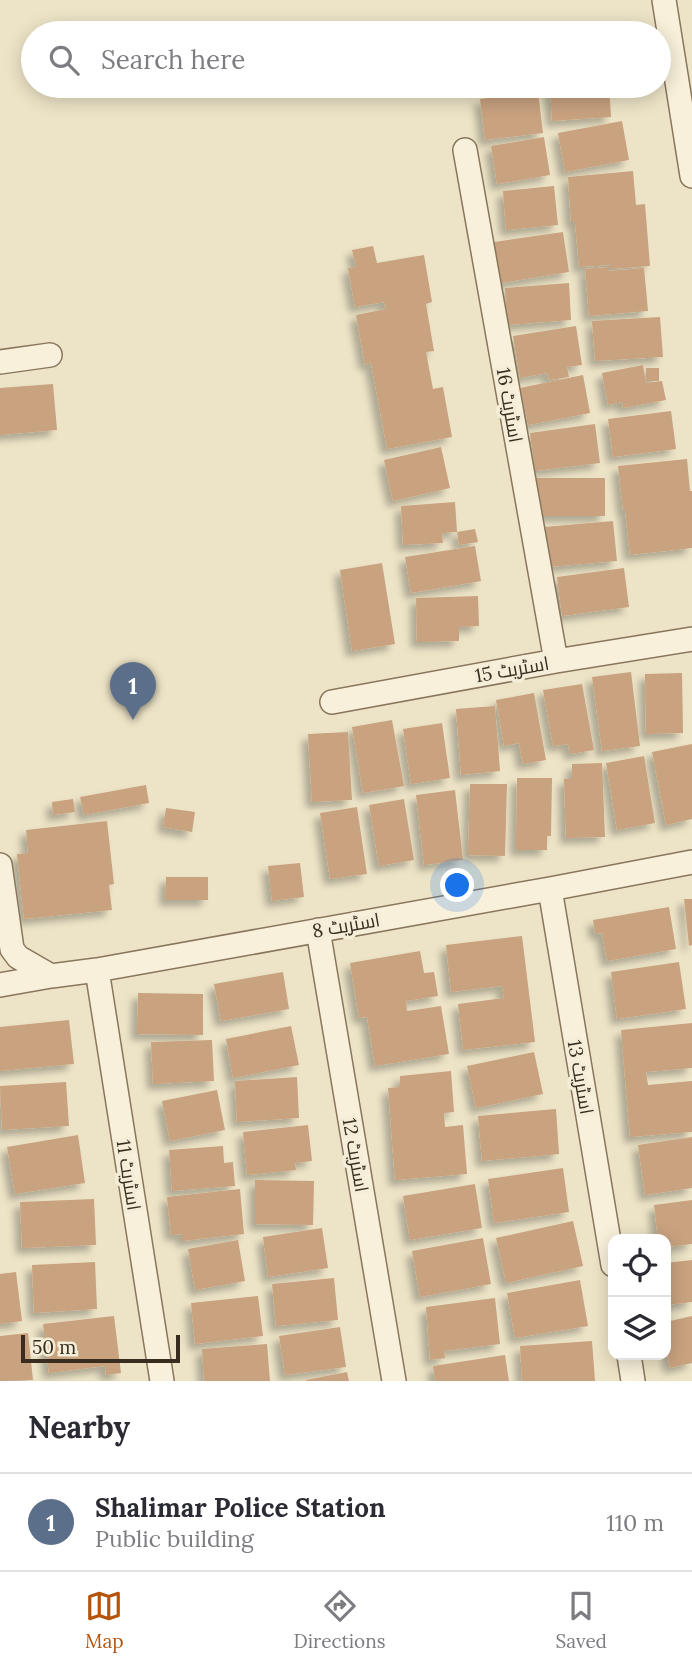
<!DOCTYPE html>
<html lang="en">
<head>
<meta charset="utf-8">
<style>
	:root { --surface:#fff; --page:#f7f7f7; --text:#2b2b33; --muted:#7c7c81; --line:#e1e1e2; --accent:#b45309 }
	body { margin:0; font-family:Lora,Cairo,serif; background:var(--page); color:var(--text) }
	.controls { position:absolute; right:21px; bottom:21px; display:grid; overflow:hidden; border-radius:14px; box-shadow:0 4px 18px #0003 }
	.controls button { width:63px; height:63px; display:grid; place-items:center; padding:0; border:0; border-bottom:2px solid var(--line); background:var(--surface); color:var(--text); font:35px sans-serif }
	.scale { position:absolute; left:21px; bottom:18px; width:159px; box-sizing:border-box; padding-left:7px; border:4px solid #392d20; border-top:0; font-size:19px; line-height:24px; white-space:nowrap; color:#392d20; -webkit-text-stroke:5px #f4edd7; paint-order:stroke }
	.you { position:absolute; left:458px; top:886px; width:24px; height:24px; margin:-18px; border:5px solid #fff; border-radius:50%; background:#1a73e8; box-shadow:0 0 0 10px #1a73e833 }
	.badge { display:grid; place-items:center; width:46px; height:46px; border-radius:50%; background:var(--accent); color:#fff; font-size:23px; font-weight:700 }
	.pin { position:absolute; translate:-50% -58px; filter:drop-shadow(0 2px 4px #0008) }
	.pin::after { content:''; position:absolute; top:37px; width:24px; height:21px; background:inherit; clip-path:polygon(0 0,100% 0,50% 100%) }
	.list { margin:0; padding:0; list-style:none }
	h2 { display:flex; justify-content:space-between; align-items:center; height:91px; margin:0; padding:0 28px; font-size:30px }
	h2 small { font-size:23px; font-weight:400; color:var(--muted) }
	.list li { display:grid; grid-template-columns:46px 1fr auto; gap:21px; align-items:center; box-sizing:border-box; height:98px; padding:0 28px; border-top:2px solid var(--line) }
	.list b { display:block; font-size:26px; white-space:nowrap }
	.list p { margin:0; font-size:23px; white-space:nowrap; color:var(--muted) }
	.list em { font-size:23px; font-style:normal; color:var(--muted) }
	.icon { flex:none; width:38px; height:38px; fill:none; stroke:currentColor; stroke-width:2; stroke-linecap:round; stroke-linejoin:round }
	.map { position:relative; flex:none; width:692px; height:1381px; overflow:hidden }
	.search { position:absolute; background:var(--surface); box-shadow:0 4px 18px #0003; left:21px; right:21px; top:21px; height:77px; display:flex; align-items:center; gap:18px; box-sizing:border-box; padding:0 24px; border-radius:38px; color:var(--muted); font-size:26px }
	.sheet { height:189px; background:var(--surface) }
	nav { display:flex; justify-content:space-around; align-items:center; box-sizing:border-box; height:98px; border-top:2px solid var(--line); background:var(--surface); font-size:19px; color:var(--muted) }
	nav a { display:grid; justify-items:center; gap:4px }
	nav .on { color:var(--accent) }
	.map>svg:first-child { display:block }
	.building { fill:#c9a27f; filter:url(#shadow) }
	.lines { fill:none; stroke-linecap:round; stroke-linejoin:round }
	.street-casing { stroke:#88765d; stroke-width:26 }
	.street { stroke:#f8f0da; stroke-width:23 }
	.labels { text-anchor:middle; stroke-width:7; stroke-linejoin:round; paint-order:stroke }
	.street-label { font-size:19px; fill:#392d20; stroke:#f4edd7 }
</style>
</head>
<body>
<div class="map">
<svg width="692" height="1381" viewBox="0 0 692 1381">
	<defs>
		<filter id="shadow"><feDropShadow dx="-6" dy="6" stdDeviation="3.5" flood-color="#0004"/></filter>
	</defs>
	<rect width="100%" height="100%" fill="#ede4c7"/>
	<path class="building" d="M550,86H609L611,117L552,121Z
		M538,92L543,133L485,140L480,99Z
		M622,121L629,160L565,172L558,133Z
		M544,137L550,175L497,184L491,146Z
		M633,171L636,205L645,204L650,266L610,269V265L579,267L575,222H571L568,177Z
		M554,186L558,225L506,230L503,191Z
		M563,232L569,272L501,283L494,242Z
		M373,246L377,263L424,255L432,302L426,304L434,351L426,352L433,389L443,387L452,437L387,449L371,363L365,365L356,315L386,309L384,302L355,307L348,268L356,267L352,250Z
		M609,267V271L644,268L648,311L589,316L585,269Z
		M569,283L571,320L507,325L505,288Z
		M660,317L663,357L595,361L592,321Z
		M576,326L582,365L567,367L569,377L549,380L547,373L520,378L513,336Z
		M643,365L646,383L662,381L666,400L623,408L622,402L608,405L602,373Z
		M646,368H659V381H646Z
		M583,375L590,413L528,425L520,388Z
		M53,384L57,430L0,435V388Z
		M671,411L676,449L613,457L608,419Z
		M595,424L600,463L535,471L530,433Z
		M441,447L450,488L393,501L384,460Z
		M687,459L690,491H692V548L630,555L625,510H623L618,466Z
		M536,478H605V516H537Z
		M455,502L457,532L442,533L443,543L403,545L401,506Z
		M613,521L617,561L548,567L544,527Z
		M475,529L478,542L459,545L457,532Z
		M475,546L481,581L411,593L405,557Z
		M382,563L395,644L352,651L340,570Z
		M624,568L629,607L562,616L557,577Z
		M478,596L479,626L459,627V641L417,642L416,598Z
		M631,672L640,746L602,751L592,677Z
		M682,673L683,733L646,734L645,674Z
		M582,684L594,750L570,754L568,744L553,746L543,690Z
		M534,693L546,760L523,764L519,743L504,746L496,700Z
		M495,706L500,771L461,775L456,709Z
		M392,720L404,786L363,793L352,727Z
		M442,723L450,778L411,784L403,729Z
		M348,732L352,800L312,802L308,734Z
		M692,744V819L666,825L652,752Z
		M644,756L655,823L617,830L606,763Z
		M602,763L605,837L566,838L564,779H572V764Z
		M517,778H552L551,836H547V850H516Z
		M470,784H507L505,856L468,855Z
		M146,785L149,803L84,815L80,797Z
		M455,790L463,860L424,865L416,795Z
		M73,799L75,812L53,815L52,802Z
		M404,799L414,860L379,866L369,805Z
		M357,807L367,874L330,879L320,813Z
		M166,808L195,812L192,832L163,827Z
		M107,821L114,884L109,885L112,910L24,919L17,854L28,853L26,830Z
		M300,863L304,897L272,901L268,866Z
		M166,877H208V900H165Z
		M684,899H692V945L689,946Z
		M669,907L676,949L607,961L602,933L595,934L593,920Z
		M522,936L535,1042L463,1050L458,1004L504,998L502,986L451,992L446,945Z
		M420,951L424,973L434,972L438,996L406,1001L407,1011L441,1006L449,1054L375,1066L367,1017L359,1018L350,963Z
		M679,962L686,1009L617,1019L611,972Z
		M283,972L289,1009L221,1021L214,984Z
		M138,993L203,994V1035L137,1034Z
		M69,1020L74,1064L0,1071V1027Z
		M692,1023V1068L646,1072L648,1085L692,1081V1132L630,1137L621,1030Z
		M291,1026L299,1065L233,1078L226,1039Z
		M212,1040L214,1081L153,1084L151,1042Z
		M534,1052L543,1094L476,1108L467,1066Z
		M451,1071L454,1112L444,1113L445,1127L463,1125L467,1174L395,1180L388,1088L400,1087V1076Z
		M297,1077L299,1118L237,1122L235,1081Z
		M66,1082L69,1126L2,1130L0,1086Z
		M217,1090L225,1130L170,1141L162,1101Z
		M556,1109L559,1154L482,1161L478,1116Z
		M308,1125L312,1161L295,1163L296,1170L247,1175L243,1132Z
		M78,1135L85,1183L15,1194L7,1147Z
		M692,1137V1188L645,1195L638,1145Z
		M223,1146L224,1163L233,1162L235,1186L172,1191L169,1150Z
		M563,1168L569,1212L494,1223L488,1179Z
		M255,1180L314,1181L313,1225L255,1224Z
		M475,1184L482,1228L410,1240L403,1196Z
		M240,1189L244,1234L182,1241V1234L171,1235L167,1197Z
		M94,1199L96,1245L22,1248L20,1202Z
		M692,1200V1244L666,1247V1239H658L654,1205Z
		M573,1221L583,1266L506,1283L496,1238Z
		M322,1228L328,1268L268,1277L263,1237Z
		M483,1238L491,1284L420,1297L412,1251Z
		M238,1240L245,1281L195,1290L188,1249Z
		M692,1260V1302L666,1305V1263Z
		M95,1262L97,1309L34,1313L32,1265Z
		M16,1272L22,1321L0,1324V1274Z
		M334,1278L338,1320L276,1326L272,1284Z
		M580,1280L588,1326L515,1338L507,1293Z
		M258,1296L263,1336L195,1344L191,1303Z
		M495,1298L500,1344L444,1351L445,1358L430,1360L426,1307Z
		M114,1316L121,1373L106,1375L105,1366L49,1373L43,1324Z
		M692,1316V1363L670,1368L666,1347V1322Z
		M340,1327L346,1367L285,1375L279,1336Z
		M28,1333L33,1380L0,1381V1336Z
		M592,1341L595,1381H522L520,1346Z
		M267,1344L270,1381H204L202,1349Z
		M505,1355L509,1381H435L433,1366Z
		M347,1372L349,1381H306V1380Z"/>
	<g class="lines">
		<defs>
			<path id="street" d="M664,0L692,176
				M465,150L556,661
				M0,362L50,355
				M332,702L556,661L692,639
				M0,865L12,949L18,957L51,976
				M550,889L613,1265
				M318,930L394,1381
				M97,970L162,1381
				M0,985L51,976L97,970L550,889L692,862
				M629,1355L633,1381"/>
		</defs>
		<use href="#street" class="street-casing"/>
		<use href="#street" class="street"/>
	</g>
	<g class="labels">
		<g class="street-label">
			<text transform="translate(510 405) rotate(80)" y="7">اسٹریٹ 16</text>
			<text transform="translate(512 669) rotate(-10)" y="7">اسٹریٹ 15</text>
			<text transform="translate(346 925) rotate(-10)" y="7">اسٹریٹ 8</text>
			<text transform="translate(581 1077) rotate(80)" y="7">اسٹریٹ 13</text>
			<text transform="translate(356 1155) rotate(80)" y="7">اسٹریٹ 12</text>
			<text transform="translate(129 1175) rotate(81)" y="7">اسٹریٹ 11</text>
		</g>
	</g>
</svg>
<div class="controls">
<button><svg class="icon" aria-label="locate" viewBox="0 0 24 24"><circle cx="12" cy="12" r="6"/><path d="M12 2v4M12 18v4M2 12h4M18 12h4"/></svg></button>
<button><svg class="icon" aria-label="layers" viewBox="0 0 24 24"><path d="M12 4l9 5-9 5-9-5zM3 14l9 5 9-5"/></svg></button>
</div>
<div class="scale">50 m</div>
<div class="you"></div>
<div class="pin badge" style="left:133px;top:720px;background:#5c6f8a">1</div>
<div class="search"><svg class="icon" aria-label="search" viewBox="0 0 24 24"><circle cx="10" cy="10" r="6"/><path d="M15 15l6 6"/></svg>Search here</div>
</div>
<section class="sheet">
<h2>Nearby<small></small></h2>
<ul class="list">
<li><span class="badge" style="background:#5c6f8a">1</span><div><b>Shalimar Police Station</b><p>Public building</p></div><em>110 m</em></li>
</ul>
</section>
<nav>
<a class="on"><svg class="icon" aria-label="map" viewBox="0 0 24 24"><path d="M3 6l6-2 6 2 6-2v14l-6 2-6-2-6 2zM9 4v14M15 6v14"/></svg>Map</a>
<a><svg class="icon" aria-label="directions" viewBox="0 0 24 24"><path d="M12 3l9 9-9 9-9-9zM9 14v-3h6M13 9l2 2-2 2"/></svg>Directions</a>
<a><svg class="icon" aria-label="saved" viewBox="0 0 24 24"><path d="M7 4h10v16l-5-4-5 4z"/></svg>Saved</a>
</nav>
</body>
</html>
